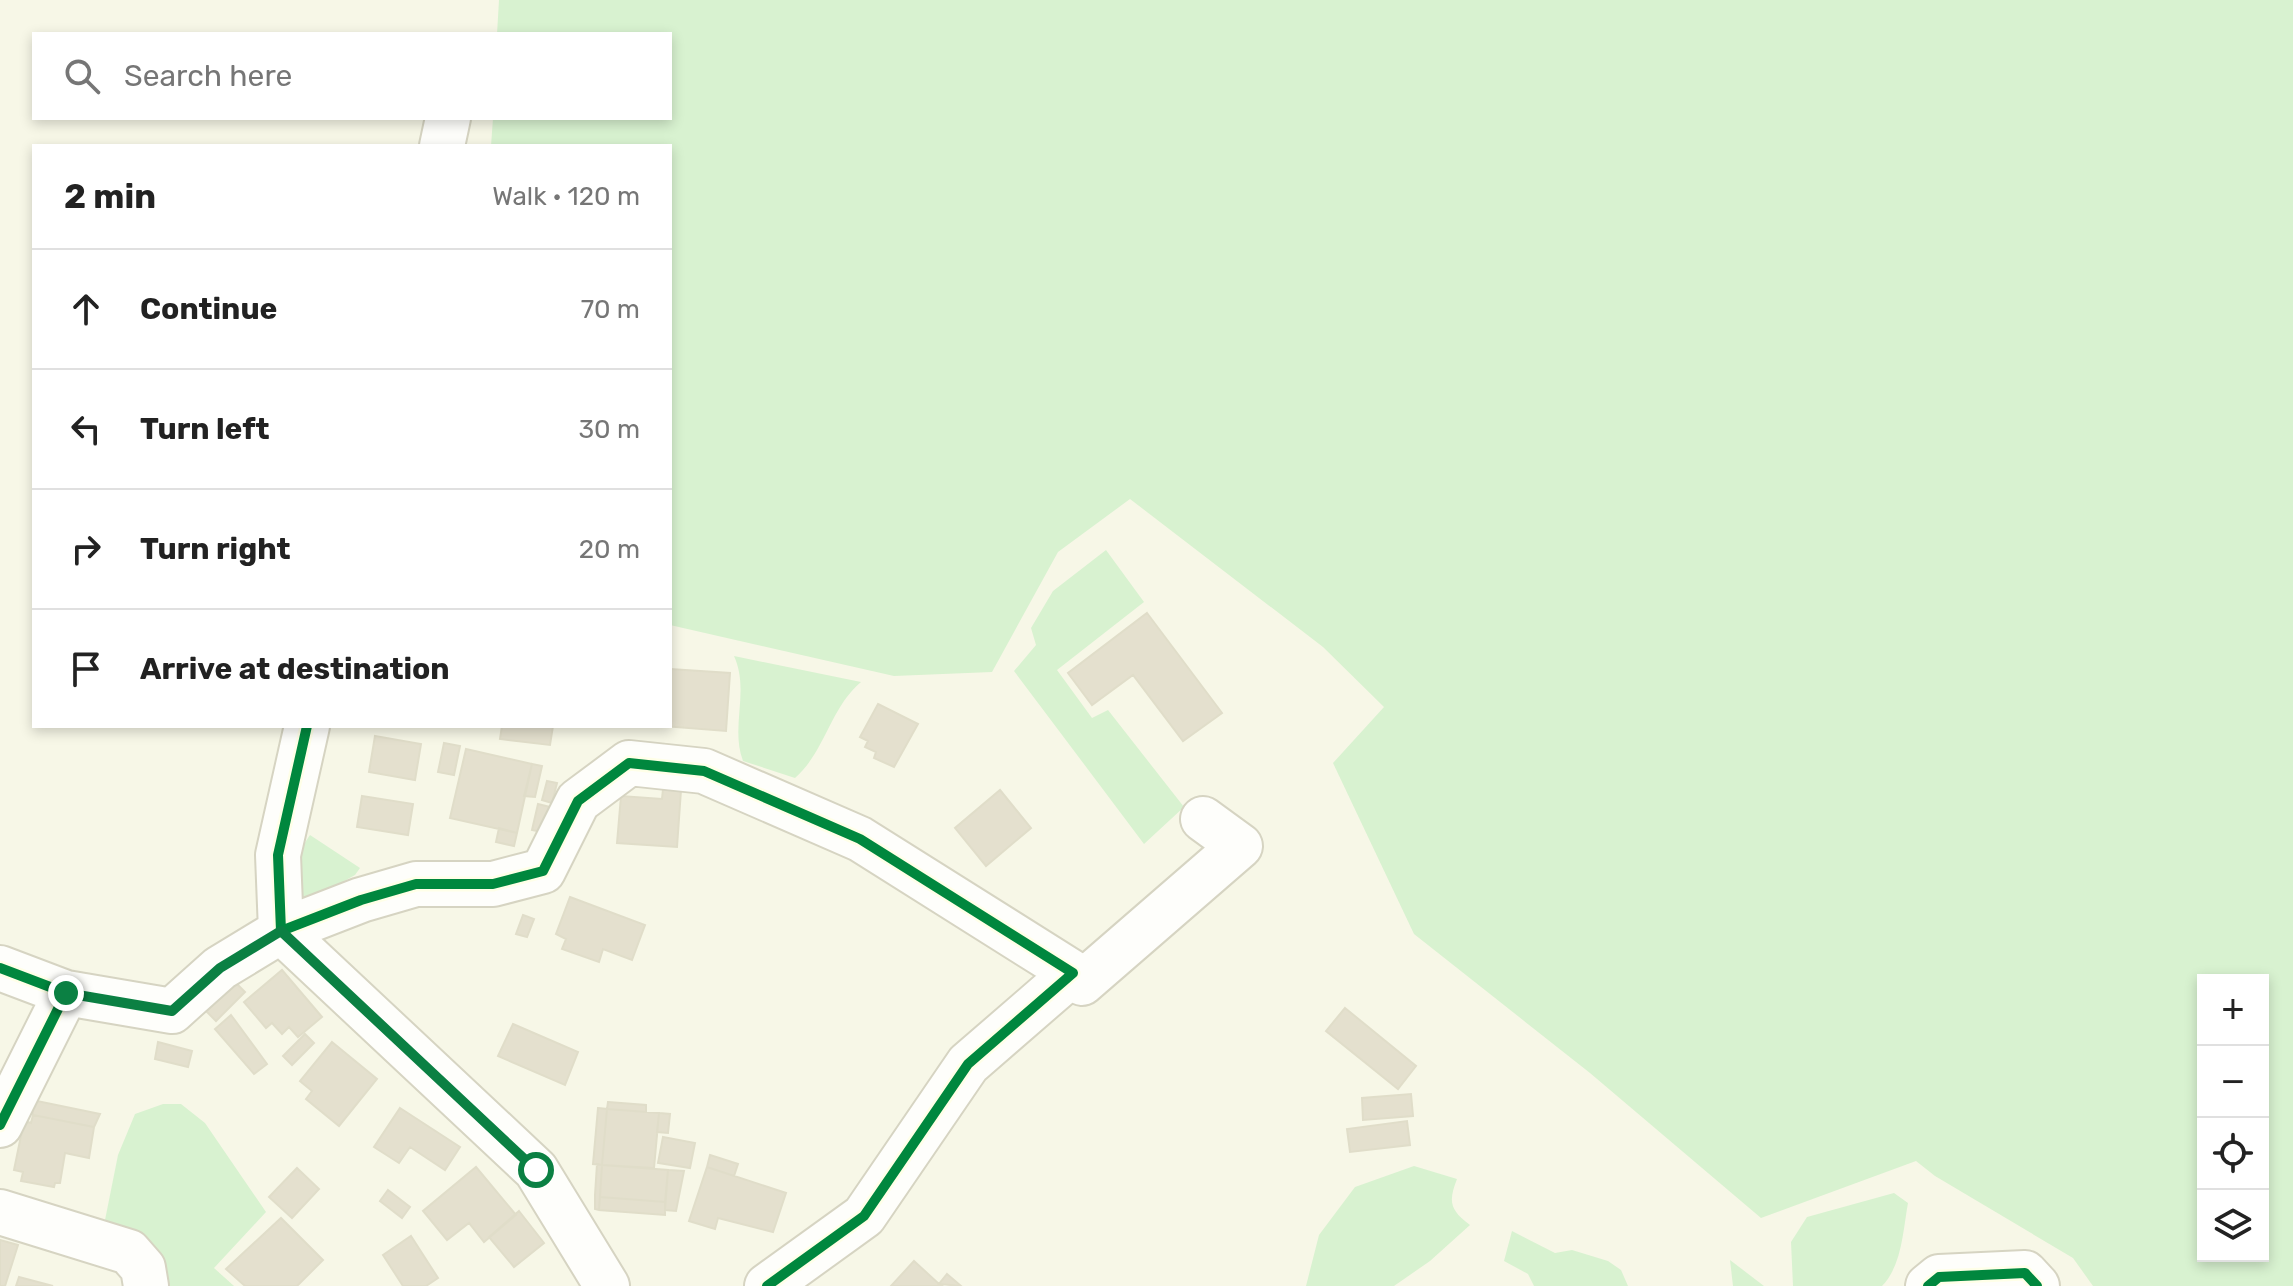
<!DOCTYPE html>
<html lang="en">
<head>
<meta charset="utf-8">
<style>
	:root { --surface:#fff; --page:#f6f6f6; --text:#222; --muted:#767676; --line:#e0e0e0 }
	body { margin:0; font-family:Rubik,sans-serif; background:var(--page); color:var(--text) }
	.controls { position:absolute; right:24px; bottom:24px; display:grid; overflow:hidden; border-radius:0px; box-shadow:0 4px 12px #0003 }
	.controls button { width:72px; height:72px; display:grid; place-items:center; padding:0; border:0; border-bottom:2px solid var(--line); background:var(--surface); color:var(--text); font:40px sans-serif }
	.stop { position:absolute; width:24px; height:24px; margin:-18px; border:6px solid #0b8043; border-radius:50%; background:#fff }
	.stop.end { background:#0b8043; border-color:#fff; box-shadow:0 2px 8px #0008 }
	.list { margin:0; padding:0; list-style:none }
	h2 { display:flex; justify-content:space-between; align-items:center; height:104px; margin:0; padding:0 32px; font-size:34px }
	h2 small { font-size:26px; font-weight:400; color:var(--muted) }
	.list li { display:grid; grid-template-columns:52px 1fr auto; gap:24px; align-items:center; box-sizing:border-box; height:120px; padding:0 32px; border-top:2px solid var(--line) }
	.list b { display:block; font-size:30px; white-space:nowrap }
	.list em { font-size:26px; font-style:normal; color:var(--muted) }
	.icon { flex:none; width:44px; height:44px; fill:none; stroke:currentColor; stroke-width:2; stroke-linecap:round; stroke-linejoin:round }
	.map { position:relative; flex:none; width:2293px; height:1286px; overflow:hidden }
	.search { position:absolute; background:var(--surface); box-shadow:0 4px 12px #0003; left:32px; top:32px; width:640px; height:88px; display:flex; align-items:center; gap:20px; box-sizing:border-box; padding:0 28px; border-radius:0px; color:var(--muted); font-size:30px }
	.panel { position:absolute; background:var(--surface); box-shadow:0 4px 12px #0003; left:32px; top:144px; width:640px; height:584px; border-radius:0px }
	.map>svg:first-child { display:block }
	.green { fill:#d8f2d0; fill-rule:evenodd }
	.building { fill:#e4e0ce; stroke:#e0ddc9; stroke-width:2 }
	.lines { fill:none; stroke-linecap:round; stroke-linejoin:round }
	.minor-casing { stroke:#d6d4c2; stroke-width:48 }
	.minor { stroke:#fefefb; stroke-width:44 }
	.cycleway-casing { stroke:#ffffe8; stroke-width:15 }
	.cycleway { stroke:#00873e; stroke-width:10 }
	.route { stroke:#0b8043; stroke-width:10 }
</style>
</head>
<body>
<div class="map">
<svg width="2293" height="1286" viewBox="0 0 2293 1286">
	<rect width="100%" height="100%" fill="#f7f7e7"/>
	<path class="green" d="M499,0H2293V1286H2093L2073,1258L1935,1176L1916,1161L1761,1218L1590,1073L1414,934L1333,763L1384,707L1323,647L1130,499L1058,552L992,672L894,676L670,625V146H491L493,118H670V34H497ZM2203,980H2263V1256H2203Z
		M1106,550L1144,602L1057,670L1092,718L1108,710L1184,807L1144,844L1014,671L1036,645L1031,628L1053,591Z
		M734,656L861,682C830,708 825,752 795,778L743,761C730,727 750,691 734,656Z
		M310,835L360,868L355,875L301,905C293,880 294,857 310,835Z
		M163,1104H181L205,1123L266,1212L214,1268L234,1286H153L104,1225L118,1155L135,1114Z
		M1414,1166L1457,1179C1448,1202 1450,1210 1470,1225L1430,1261L1394,1286H1306L1319,1235L1355,1187Z
		M1894,1193L1908,1203C1903,1230 1902,1266 1882,1286H1793L1791,1242L1807,1217Z
		M1512,1231L1555,1253L1572,1250L1608,1261L1621,1270L1628,1286H1534L1528,1274L1504,1261Z
		M1730,1260L1764,1286H1733Z"/>
	<path class="building" d="M1147,613L1222,713L1183,741L1133,675L1092,705L1068,673Z
		M670,669L730,673L726,731L663,726H670Z
		M878,704L918,724L894,767L874,758L876,752L865,747L868,741L860,737Z
		M502,726H553L550,745L500,739Z
		M375,736L421,744L415,780L369,772Z
		M444,743L460,746L454,775L438,772Z
		M466,749L532,764L517,833L450,818Z
		M532,764L542,766L535,797L524,796Z
		M547,781L557,783L552,803L542,800Z
		M663,789L681,790L677,847L617,843L621,796L662,799Z
		M1000,790L1031,828L986,866L955,828Z
		M362,796L413,804L408,835L357,827Z
		M538,804L554,808L547,833L532,830Z
		M499,828L517,833L514,846L496,842Z
		M570,897L645,925L632,960L603,949L599,962L562,949L566,939L556,934Z
		M523,915L534,919L527,937L516,934Z
		M282,970L322,1017L298,1037L289,1027L282,1034L272,1023L266,1028L244,1002Z
		M235,982L245,992L216,1021L206,1011Z
		M1345,1008L1416,1066L1398,1089L1326,1031Z
		M231,1015L267,1064L254,1074L215,1029Z
		M513,1024L578,1052L565,1085L498,1056Z
		M305,1034L314,1043L292,1065L283,1056Z
		M158,1042L192,1051L188,1067L155,1059Z
		M332,1042L377,1079L339,1126L306,1099L312,1091L300,1081Z
		M1411,1094L1413,1116L1363,1120L1362,1098Z
		M32,1100L100,1114L94,1127L33,1115Z
		M608,1102L646,1105V1112L607,1109Z
		M400,1108L460,1147L445,1170L410,1147L399,1163L374,1147Z
		M598,1108L607,1109L602,1165L593,1164Z
		M607,1109L659,1113L654,1168L602,1165Z
		M659,1113L670,1114L668,1133L657,1132Z
		M33,1115L94,1127L89,1158L65,1153L60,1183H55L54,1187L21,1181L23,1172L14,1170L24,1121L31,1123Z
		M1407,1121L1410,1145L1350,1152L1347,1129Z
		M663,1137L695,1143L690,1168L658,1163Z
		M710,1155L738,1164L734,1176L707,1167Z
		M597,1164L602,1165L599,1210L595,1209V1195Z
		M602,1165L668,1170L665,1202L600,1197Z
		M476,1167L516,1215L484,1242L469,1223L447,1240L423,1211Z
		M707,1167L786,1193L773,1232L718,1218L715,1229L689,1221Z
		M297,1168L319,1189L292,1218L269,1197Z
		M668,1170L684,1171L676,1211L665,1210Z
		M388,1190L410,1207L402,1218L380,1201Z
		M600,1197L665,1202V1215L599,1210Z
		M519,1211L544,1243L514,1267L489,1237Z
		M281,1218L323,1260L297,1286H245L226,1269Z
		M411,1236L438,1278L426,1286H403L383,1255Z
		M0,1240L18,1245L5,1286H0Z
		M914,1261L939,1284L942,1286H891Z
		M947,1274L961,1286L939,1284Z
		M19,1277L53,1286H16Z"/>
	<g class="lines">
		<defs>
			<path id="minor" d="M442,146L448,118
				M307,726L278,855L281,931L361,900L416,884H493L543,871L578,801L629,763L704,771L860,839L1073,973L968,1064L864,1216L767,1286
				M0,968L66,993L0,1125
				M1073,973L1082,983L1240,846L1203,819
				M66,993L172,1011L220,968L281,931L536,1170L607,1286
				M0,1212L129,1252L143,1268L146,1286
				M1928,1286L1939,1277L2025,1273L2037,1286"/>
		</defs>
		<use href="#minor" class="minor-casing"/>
		<use href="#minor" class="minor"/>
		<defs>
			<path id="cycleway" d="M307,726L278,855L281,931L361,900L416,884H493L543,871L578,801L629,763L704,771L860,839L1073,973L968,1064L864,1216L767,1286
				M0,968L66,993L0,1125
				M1928,1286L1939,1277L2025,1273L2037,1286"/>
		</defs>
		<use href="#cycleway" class="cycleway-casing"/>
		<use href="#cycleway" class="cycleway"/>
	</g>
	<g class="lines">
		<path class="route" d="M66,993L172,1011L220,968L281,931L536,1170"/>
	</g>
</svg>
<div class="controls">
<button>+</button>
<button>−</button>
<button><svg class="icon" aria-label="locate" viewBox="0 0 24 24"><circle cx="12" cy="12" r="6"/><path d="M12 2v4M12 18v4M2 12h4M18 12h4"/></svg></button>
<button><svg class="icon" aria-label="layers" viewBox="0 0 24 24"><path d="M12 4l9 5-9 5-9-5zM3 14l9 5 9-5"/></svg></button>
</div>
<div class="stop" style="left:536px;top:1170px"></div>
<div class="stop end" style="left:66px;top:993px"></div>
<div class="search"><svg class="icon" aria-label="search" viewBox="0 0 24 24"><circle cx="10" cy="10" r="6"/><path d="M15 15l6 6"/></svg>Search here</div>
<section class="panel">
<h2>2 min<small>Walk · 120 m</small></h2>
<ul class="list">
<li><svg class="icon" aria-label="ahead" viewBox="0 0 24 24"><path d="M12 20V5M6 11l6-6 6 6"/></svg><div><b>Continue</b></div><em>70 m</em></li>
<li><svg class="icon" aria-label="left" viewBox="0 0 24 24"><path d="M17 20v-9H6M10 6l-5 5 5 5"/></svg><div><b>Turn left</b></div><em>30 m</em></li>
<li><svg class="icon" aria-label="right" viewBox="0 0 24 24"><path d="M7 20v-9h11M14 6l5 5-5 5"/></svg><div><b>Turn right</b></div><em>20 m</em></li>
<li><svg class="icon" aria-label="arrive" viewBox="0 0 24 24"><path d="M6 21V4h12l-3 4 3 4H6"/></svg><div><b>Arrive at destination</b></div></li>
</ul>
</section>
</div>
</body>
</html>
